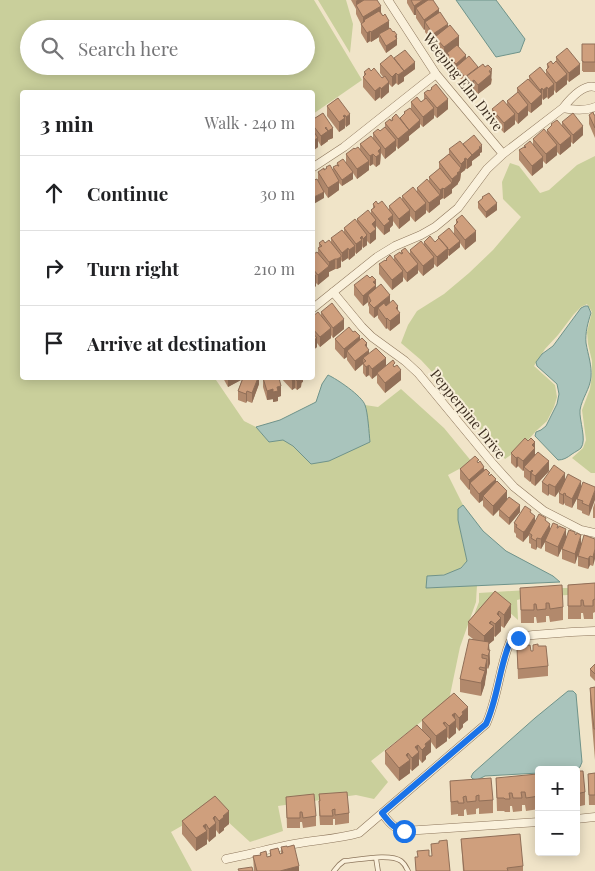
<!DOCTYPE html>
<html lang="en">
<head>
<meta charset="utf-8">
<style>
	:root { --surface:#fff; --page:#f6f6f6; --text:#202124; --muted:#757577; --line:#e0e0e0 }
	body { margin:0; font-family:"Playfair Display",serif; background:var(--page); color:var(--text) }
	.controls { position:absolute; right:15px; bottom:15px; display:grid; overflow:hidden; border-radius:5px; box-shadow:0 2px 12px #0003 }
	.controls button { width:45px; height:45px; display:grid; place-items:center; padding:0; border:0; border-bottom:1px solid var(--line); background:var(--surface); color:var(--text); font:25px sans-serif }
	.stop { position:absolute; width:15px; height:15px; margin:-11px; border:4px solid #1a73e8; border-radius:50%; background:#fff }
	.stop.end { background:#1a73e8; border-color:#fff; box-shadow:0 1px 5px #0008 }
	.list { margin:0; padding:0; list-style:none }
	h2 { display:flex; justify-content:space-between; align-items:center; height:65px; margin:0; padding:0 20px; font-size:21px }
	h2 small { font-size:16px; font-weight:400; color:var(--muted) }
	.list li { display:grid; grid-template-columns:32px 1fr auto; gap:15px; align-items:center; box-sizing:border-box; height:75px; padding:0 20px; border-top:1px solid var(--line) }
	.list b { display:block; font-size:19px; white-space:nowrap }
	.list em { font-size:16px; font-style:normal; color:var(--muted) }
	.icon { flex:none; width:28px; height:28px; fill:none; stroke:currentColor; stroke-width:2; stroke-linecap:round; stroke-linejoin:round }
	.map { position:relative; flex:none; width:595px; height:871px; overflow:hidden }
	.search { position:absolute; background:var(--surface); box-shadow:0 2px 12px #0003; left:20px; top:20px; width:295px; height:55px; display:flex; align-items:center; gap:12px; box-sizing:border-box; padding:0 18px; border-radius:28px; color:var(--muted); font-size:19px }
	.panel { position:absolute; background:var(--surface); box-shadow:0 2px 12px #0003; left:20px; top:90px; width:295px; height:290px; border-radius:5px }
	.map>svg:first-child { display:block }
	.green { fill:#c9cf9b; fill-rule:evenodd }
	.water { fill:#a9c4bc; stroke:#6f938a }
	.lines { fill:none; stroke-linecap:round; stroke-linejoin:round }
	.service-casing { stroke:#8d765c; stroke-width:5.5 }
	.minor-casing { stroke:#8d765c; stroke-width:9 }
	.service { stroke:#faf1dc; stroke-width:4 }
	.minor { stroke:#faf1dc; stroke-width:8 }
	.wall { fill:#b2896c }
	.shaded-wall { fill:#916f58 }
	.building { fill:#cf9f7d; stroke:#916f58 }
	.route { stroke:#1a73e8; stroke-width:6 }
	.labels { text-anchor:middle; stroke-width:4; stroke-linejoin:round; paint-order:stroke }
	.street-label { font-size:14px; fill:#3d2e20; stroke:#f7eed8 }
</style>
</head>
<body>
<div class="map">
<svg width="595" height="871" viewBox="0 0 595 871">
	<rect width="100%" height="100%" fill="#f0e4c8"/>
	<path class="green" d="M0,0H314L362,80L313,114L312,92H22V378H213L216,380L244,421L256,427L269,442L283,439L293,446L311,464L370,442L365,405L378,407L401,389L444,428L472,462L448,475L463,505L458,509V520L467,561C456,576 443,574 427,577V588L477,585L476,602L460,647L449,700L371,761L388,782L374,799L356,795L278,806L283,831L250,842L213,808L171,832L192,871H0ZM29,29H306V66H29Z
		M318,0H346L353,24L350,53Z
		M595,156V473H591L572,458L583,448L586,440L582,410L590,389L592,375V361L588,344L587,332L592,312L587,304L581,307L574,314L558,335L545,349L534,366L555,385L557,397L554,407L547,421L536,431L522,447L505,459L477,426L447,388L421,360L401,343L408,325L417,311L444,294L469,273L493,250L521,217L503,199L502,182L510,163L519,166L540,193L549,190L577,165Z
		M559,588H595L581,594L525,598L517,600L518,620L498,602L472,620L479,602V593Z"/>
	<path class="water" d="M456,0H496L525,39L520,52L496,57Z
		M585,306H588L591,313C588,322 585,333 586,343C588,355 592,365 591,377C590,389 582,398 580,410C579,420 587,440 581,448C579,450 575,452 572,454C567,458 563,460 558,460L535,436L536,432L541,430L546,426L557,404L559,394L557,384L537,366L536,362L542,354L553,346L581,308Z
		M328,375C337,379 362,396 365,405C368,413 369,433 370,442L329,461L311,464L293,446L283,440L269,442L256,427L280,420L316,402L322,384Z
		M463,505L483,531L506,551L553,576L560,582L426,588L427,576L444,575L461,568L467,561L458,520V509Z
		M568,691H573L576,694L582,762L580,767L576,770H539V773L485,776L477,780L473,779L471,777L473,773L535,718Z"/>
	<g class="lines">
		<defs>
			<path id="service" d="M376,858L378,871
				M334,871L339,865L344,861C358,860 390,853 401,861C405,864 406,867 408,871"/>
			<path id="minor" d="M388,0L436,74L503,154
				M563,108C573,110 586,111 595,107
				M312,168L344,147L436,74
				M333,292L362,327L372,337L405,361L418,373L494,465L514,487L544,511L581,530L595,533
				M312,309L377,257L395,246L421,235L435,227L458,208L487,169L503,154L563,108C570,99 583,84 595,87
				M382,813C388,821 394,829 404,831L539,822
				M576,819L595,817
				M226,859C249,855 271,848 294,844C315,840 338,839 359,833L486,724C498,698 499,668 510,642L526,636L533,635L572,632L595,631"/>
		</defs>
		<use href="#service" class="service-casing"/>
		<use href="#minor" class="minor-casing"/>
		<use href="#service" class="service"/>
		<use href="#minor" class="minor"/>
	</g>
	<path class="wall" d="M351,0H377L381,12L389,28L397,38V45L386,53L379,41V37L371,42L370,41L367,43L361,33V24L356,14V9Z
		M407,0H433L439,13L466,59L478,67L492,79L491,84L478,94L474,90L471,92L467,86V83L465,84L456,73V70L454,69L453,70L448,63L447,55L444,57L435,46V42L433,44L425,32V29L424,30L416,18V15H414L407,3Z
		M582,44H595V72H583V71H582Z
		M556,57L580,74L569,82L567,80V84L556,93L554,90V94L548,99L547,97L543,100L542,98V104L531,113L528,111V115L518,124L515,120V124L504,133L492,119V109L507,104V101L517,93V88L529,79V76L546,74V70L547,69V64H553L556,62Z
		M394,59L415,69L404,77V81L398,85L396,83L392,87L389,84V92L381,99L380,97L375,101L363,87V77L364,76V72L371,71L382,78L383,77L380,73V64Z
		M431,88L448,109L437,118L434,115V118L423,127L420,124V127L409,136V140L398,149L396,146V150L385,159L381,153L380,164L376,167L373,164L370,166L369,165V170L357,179L353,173V179L342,186L339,183V190L328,198L324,192V198L318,181V172L326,169V167L333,170V167L337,165V163L346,162V154L355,149H360V144L373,138V133L380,131L385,127V123L391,121L392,118H400L404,114V112L411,109V102H421L424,100V93L429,91L431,90Z
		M338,98L350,124L346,127L345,125V128L339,132L327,116V106Z
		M323,113L333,138L328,140V139V141L321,146L318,141V147L314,150L313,148V151L312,120Z
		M589,115H595V138L589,124Z
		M562,122L583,135L573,144L571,142V146L560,155L557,152V155L546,164L543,161V167L532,176L519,160V150L524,148V146L533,145V139L547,133V130L551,126V124L562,125Z
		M463,145L482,152L480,153V155L472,161V165L467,169L465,168V170L461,173L460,180L458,183V184L452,189V193L444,199L443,198L440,200V204L429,213L426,210V213L415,222L410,216V220L399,229L393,221V225L390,228V231L384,235L376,226V239L370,244L367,241V245L363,248L362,246V249L356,254L355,252V255L349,260L348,258L342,262L341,260V267L337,269H335L329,272V276L318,285L316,283V286L312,289V255L318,253V248L319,247V243L331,242V238L344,232V228L357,223V219L371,213V210L373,208V204H378L389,210V206L402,200V196L417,191V188L429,181V177L439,169V162L449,154V149Z
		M482,197L497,210L486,218L478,208V202L482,199Z
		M456,220L476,241L465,250L460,243V247L449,256L448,255V258L437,267L434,264V267L423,276L418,270V273L407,282L403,277V281L392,290L379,274V264L386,261V259L394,260V256L401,254V251L410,254V250L424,245V242H435L438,239V237L454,234V226L456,224Z
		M370,278L376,280V289L398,311L400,323L390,331L387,328L386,329L378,318V315L374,318L369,313V307L368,305V302L363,306L354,295V285Z
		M321,312L344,329L333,338L331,335V338L320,347L317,343V347L312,351V317L321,316Z
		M335,339L360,340L367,347L369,353L386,365L395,366L401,380L385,393L377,383V375L372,379L369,375L366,377L363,373V364L355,371L347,360V357L344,359L335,349Z
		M223,378H259V384L252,403L247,401L246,403L238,400V391L242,379L228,387Z
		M263,378L281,396L278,397V401L273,402V399L267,400L263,387Z
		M281,378H303L301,387L297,390L295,388L292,390Z
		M528,441L535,442V454L549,471L535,486L531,483V481L530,482L524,477V470L523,471L518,466L516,468L511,463V453Z
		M479,462L507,499L520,512L509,525L499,516V510L493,516L483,506V500L479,503L470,493V489L469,490L460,479V469Z
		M565,480L581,489L595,487L589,516L582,513V511L577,509V499L578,496L572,508L565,505V503L563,505L559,503V493L560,490L555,497L549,494L548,496L542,492V482Z
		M595,502V518H593V508Z
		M531,513L535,521H546L550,530L558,528L566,537L575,535L581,544L595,539L593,566L590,565L588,569L578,566V556L581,547L575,564L562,559V549L563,546L558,557L545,551V542L541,549L537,547L536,550L531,548V544L529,543V535L523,542L516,537V534L514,532V523Z
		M595,583V612L593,613V619H584L583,613H581V619H568V585Z
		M520,588L563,607V620L550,622L549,616H546V622L537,623L536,617H534V623H521Z
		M495,591L511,617L504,628L501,626V631L495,637L494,636V640L489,644L490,663L488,669L487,668L485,684L481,696L460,692V679L473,639L468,635V622Z
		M533,645L538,646L548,666V676L518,679L517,649L533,651Z
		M595,664V681L590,676V669Z
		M595,687V760L590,701V688Z
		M454,693L468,720L463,724V727L459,731L456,727V733L449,739L447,737V741L436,749L431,742V752L426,756V759L422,763L419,759V765L412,771L410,769V773L399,781L385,764V751L422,731V720Z
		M576,771L585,792V805L576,807Z
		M595,773V805H589L588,774Z
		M496,778L539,793V809L526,811L525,805H522V811L513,812L512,806H510V812H505L504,811H497Z
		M450,781L493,800V813L479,814V808L476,809V814L467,815L466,809L464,810V816H458V814L451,815Z
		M319,794L349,813V823L335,825V819H333V825H320L319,811Z
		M215,796L229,824L224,828V830L219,834L216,830V836L209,842L207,839V844L196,851L182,834V821Z
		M286,797L316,816V826L303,828L302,822H300V828H287Z
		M461,839L523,866V871H463Z
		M281,847L299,871H254L253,856L260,855V853L267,857H270V850L280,854H281Z"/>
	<path class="shaded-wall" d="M357,0H372L356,6V1Z
		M423,0H430L416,8V15H414V6Z
		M381,6V16L365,21L364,20V26L363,27V17Z
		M439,9V19L425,22V29L424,30V20Z
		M389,21V31L379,34V37L371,42V32Z
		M448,24V34L435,37V42L433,44V34Z
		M370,31V41L367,43V33Z
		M397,35V45L386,53V46Z
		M459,36V46L448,54L447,53V55L444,57V47Z
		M466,55V62L456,67V70V64Z
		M415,62V69L404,77V71Z
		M580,64V74L569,82V73Z
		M492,69L491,84L478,94V85Z
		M404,71V81L398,85V75Z
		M396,73V83L392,87V77Z
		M567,74V84L556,93V83Z
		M467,76V83L465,84V77Z
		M474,80V90L471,92V82Z
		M389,82V92L381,99V89Z
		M554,84V94L548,99V89Z
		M380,87V97L375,101V91Z
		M547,87V97L543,100V90Z
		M542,88V104L531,113V104L540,95V90Z
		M448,99V109L437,118V108Z
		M528,105V115L518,124V114Z
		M434,108V118L423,127V117Z
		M350,114V124L346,127V117Z
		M515,114V124L504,133V123Z
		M345,115V128L339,132V122Z
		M420,120V127L409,136V140L398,149V139Z
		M583,126V135L573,144V135Z
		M326,127V132L328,131V141L321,146V136Z
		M333,128V138L328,140V131Z
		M571,136V146L560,155V145Z
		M318,138V147L314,150V140Z
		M396,140V150L385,159V149Z
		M482,145V152L480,153V155L472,161V155Z
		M557,145V155L546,164V154Z
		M381,148L380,164L376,167V157L378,151Z
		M373,154V164L370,166V156Z
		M472,155V165L467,169V160Z
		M543,157V167L532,176V166Z
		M466,158V168L465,170L461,173L460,180L458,183V184L452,189V193L444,199V189L452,183V179L461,168V164Z
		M369,161V170L357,179V169Z
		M353,172V179L342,186V180Z
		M339,181V190L328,198V188Z
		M443,188V198L440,200V204L429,213V203L440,195V190Z
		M324,192V198L312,205V198Z
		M426,203V213L415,222V212Z
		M497,203V210L486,218V212Z
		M410,210V220L399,229V219Z
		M393,215V225L390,228V231L384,235V226L388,219Z
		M376,220V239L370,244V234L372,224Z
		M476,231V241L465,250V240Z
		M367,235V245L363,248V239Z
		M362,236V249L356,254V244Z
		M460,241V247L449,256V250Z
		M355,246V255L349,260V250Z
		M348,248V258L342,262V253Z
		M448,248V258L437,267V257Z
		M341,257V267L337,269V259Z
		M434,257V267L423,276V266Z
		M335,259V269L329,272V262Z
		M418,264V273L407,282V273Z
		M329,266V276L318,285V275Z
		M403,271V281L392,290V280Z
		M316,276V286L312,289V280Z
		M376,280V295H368V302L363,306V296L373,282Z
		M390,295V305L378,308V315L374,318V308Z
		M398,306V314L400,313V323L390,331V321L396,308Z
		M387,318V328L386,329V319Z
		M344,319V329L333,338V328Z
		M331,328V338L320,347V337Z
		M360,336V346L347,351V357L344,359V349Z
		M317,338V347L312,351V341Z
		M367,343V352L369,350V360L363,358V364L355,371V361L365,345Z
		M386,358V367L377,373V375L372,379V369Z
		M369,365V375L366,377V367Z
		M401,370V380L385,393V383Z
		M228,378H245L228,387Z
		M258,378H259V384L252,403V393Z
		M295,378V388L292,390V380Z
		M299,378H303V382L301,383V387L297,390V381Z
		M281,386V396L278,397V401L273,402V392L277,387Z
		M273,389V399L267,400V391Z
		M247,391V401L246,403V394Z
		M535,442V458L524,467V470L523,471V461L532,445Z
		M518,457V466L516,468V458Z
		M549,461V471L535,486V476Z
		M484,467V476L470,483V489L469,490V480Z
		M532,470L531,481L530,482V472Z
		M565,473V482L555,497V487Z
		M496,479V489L483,496V500L479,503V494Z
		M581,481V491L572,508V499Z
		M549,484V494L548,496V486Z
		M595,490V500L589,516V506Z
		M507,491V501L493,516V506Z
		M564,493V503L563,505V495Z
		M520,505V512L509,525V518Z
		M535,516V525L529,533V535L523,542V532Z
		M550,524V533L541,549V539Z
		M566,529V539L558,557V547Z
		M581,535V545L575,564V554Z
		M537,538V547L536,550V541Z
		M595,549V559L593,566V557Z
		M590,556V565L588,569V559Z
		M511,604V617L504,628V615Z
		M499,611V620L501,618V631L495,637V624L497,614Z
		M491,621V629L494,626V640L489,644L490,663L488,669V656L484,649V636L489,623Z
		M487,659V672L485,681V668Z
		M485,671V684L481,696V683Z
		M468,707V720L463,724V727L459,731V718L462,712Z
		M455,713V721L456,720V733L449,739V726L452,715Z
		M445,722V729L447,728V741L436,749V736L443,723Z
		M431,739V752L426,756V759L422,763V750L425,744Z
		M418,745V753L419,752V765L412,771V758L415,747Z
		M408,753V761L410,760V773L399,781V768L406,755Z
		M229,811V824L224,828V830L219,834V821L223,816Z
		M215,816V824L216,823V836L209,842V829L213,818Z
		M206,824V832L207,831V844L196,851V838L203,826Z
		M299,866V871H280Z"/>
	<path class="building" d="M364,0H377L381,6L363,17L356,5Z
		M411,0H423L414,6Z
		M428,0H433L439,9L424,20L416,8Z
		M379,11L383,16L385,14L389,21L371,32L370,31L367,33L361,24L365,21L364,20Z
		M440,12L448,24L433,34L425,22Z
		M450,25L459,36L444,47L435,37Z
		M390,28L393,32L394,31L397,35L395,36L397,39L386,46L379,34Z
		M582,44H595V62H583V61H582Z
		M457,45L466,55L456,64L454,62L453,63L448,57L449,55L447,53Z
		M567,48L580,64L569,73L556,57Z
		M405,50L415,62L404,71L394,58Z
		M391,55L404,71L398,75L396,73L392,77L380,64Z
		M469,56L478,67L465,77L456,67Z
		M551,61L553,64L556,61L567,74L556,83L546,70L549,67L547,64Z
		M483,64L485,67L488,65L492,69L489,71L491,74L478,85L474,80L471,82L467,76Z
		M540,67L554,84L548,89L547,87L543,90L542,88L540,90L529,76Z
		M369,68L371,71L374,68L382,78L385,76L389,82L381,89L380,87L375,91L363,77L366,74L364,72Z
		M528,79L542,94L531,104L517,88Z
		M436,84L448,99L437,108L424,93L428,90L429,91L432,89L431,88Z
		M518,92L528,105L518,114L507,101Z
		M417,97L421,102L426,98L434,108L423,117L411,102Z
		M338,98L350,114L346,117L345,115L343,116L345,118L339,122L327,106Z
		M503,100L515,114L504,123L492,109Z
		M410,108L420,120L409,130L400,118L405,113L404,112Z
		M593,112L594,115H595V128L589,115Z
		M323,113L333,128L328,131L326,127L325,128L328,131L321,136L312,124V120Z
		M573,113L583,126L573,135L562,122Z
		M396,114L409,130L398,139L385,123L390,119L391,121L393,120L392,118Z
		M557,120L571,136L560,145L547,130L552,125L551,124Z
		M385,127L396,140L385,149L373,133L378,129L380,131Z
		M312,129L318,138L314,140L312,138Z
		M544,129L557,145L546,154L533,139Z
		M474,135L482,145L479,147L480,148L472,155L463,144Z
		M371,136L381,148L378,151L380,154L376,157L373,154L370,156L360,144Z
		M460,141L472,155L467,160L466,158L464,159L465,160L461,164L449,149Z
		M530,141L543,157L532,166L519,150L524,147L525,148L526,147L524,146Z
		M358,147L369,161L357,169L346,154L354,148L355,149Z
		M449,154L461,168L460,169V171L457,173L458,174L452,179L439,162Z
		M343,159L353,172L342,180L333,167L337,165L338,166H339L337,163Z
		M330,165L339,181L328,188L318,172L324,168V170L327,168L326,167Z
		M440,168L452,183L444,189L443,188L440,190L429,177Z
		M317,179L324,192L312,198V181Z
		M427,179L440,195L429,203L417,188Z
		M413,187L426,203L415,212L402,196Z
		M489,193L497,203L486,212L478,202L483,198L482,197Z
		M400,197L410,210L399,219L389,206Z
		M376,201L378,204L382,201L393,215L388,219L390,221L384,226L371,210L375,207L373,204Z
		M368,210L376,220L372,224L376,229L370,234L357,219Z
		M462,215L476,231L465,240L454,226L458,222L456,220Z
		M355,219L367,235L363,239L362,236L360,238L362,240L356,244L344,228Z
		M449,228L460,241L449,250L438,237Z
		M342,230L355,246L349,250L348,248L342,253L331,238Z
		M430,236L435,242L439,238L448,248L437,257L424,242Z
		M323,240L325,243L329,240L341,255V257L337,259H335L329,262L318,248L322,246L319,243Z
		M421,241L434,257L423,266L410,250Z
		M405,248L418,264L407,273L394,256L400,252L401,254L403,253L401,251Z
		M317,252L329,266L318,275L312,268V255Z
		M390,255L403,271L392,280L379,264L385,260L386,261L387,260L386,259Z
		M312,272L316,276L312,280Z
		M367,275L370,278L372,276L376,280L373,282L376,285L363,296L354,285Z
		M381,284L390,295L374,308L369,303L371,301L368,295Z
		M393,300L398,306L396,308L400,313L390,321L387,318L386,319L378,308L384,303L386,306Z
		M332,303L344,319L333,328L321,312Z
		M318,312L331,328L320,337L312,328V317Z
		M349,327L353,332L355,331L360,336L344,349L335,339Z
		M312,332L317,338L312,341Z
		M362,338L367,343L365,345L369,350L355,361L347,351Z
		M376,348L386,358L372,369L369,365L366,367L363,363L366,361L363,358Z
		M393,360L395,363L393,365L394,367L397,365L401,370L385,383L377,373Z
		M243,378H258L252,393L247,391L246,394L238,391Z
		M263,378H279L281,386L277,387L278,391L273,392V389L267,391Z
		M289,378H301L297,381L295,378L292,380Z
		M525,438L528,441L531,438L535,442L532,445L535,448L523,461L518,457L516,458L511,453Z
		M538,452L549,461L535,476L531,473L533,471L532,470L530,472L524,467Z
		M475,456L479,460L477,461L478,463L480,461L484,467L469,480L460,469Z
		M554,465L565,473L555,487L549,484L548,486L542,482Z
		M486,469L490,473L488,474L490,476L491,474L496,479L479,494L470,483Z
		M568,474L581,481L572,499L565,495L566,494L564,493L563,495L559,493Z
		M497,481L507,491L493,506L483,496Z
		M583,482L595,487V490L589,506L582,503L583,501L577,499Z
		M509,497L520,505L509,518L499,509Z
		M525,506L531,510L530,512L535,516L525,531L523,532L516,527L517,525L514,523Z
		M539,514L546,518L545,520L550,524L541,539L537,538L536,541L531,538L532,535L529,533Z
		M553,523L558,525L557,528H558L559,526L566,529L558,547L545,541Z
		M569,530L575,532V534L576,535L577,533L581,535L575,554L562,549Z
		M584,535L595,539V549L593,557L590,556L588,559L578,556Z
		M595,583V599L593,600V606H584L583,600H581V606H568V585Z
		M562,585L563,607L550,609L549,603H546V609L537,610L536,604H534V610H521L520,588Z
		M495,591L511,604L504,615L499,611L497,614L501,618L495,624L491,621L489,623L494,626L484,636L468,622Z
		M469,639L489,642L488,650H490L488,656L482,654V658L487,659L485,668L480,667L479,669L485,671L481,683L460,679Z
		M538,644V646H546L548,666L518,669L517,649L524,647V646L530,645L531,651H533V645Z
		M595,664V674L590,669Z
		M595,687V729H594L590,688Z
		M454,693L468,707L462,712L463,714L459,718L455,713L452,715L456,720L449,726L445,722L443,723L447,728L436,736L422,720Z
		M417,725L431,739L425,744L426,746L422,750L418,745L415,747L419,752L412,758L408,753L406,755L410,760L399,768L385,751Z
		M576,771H583L585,792L576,794Z
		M595,773V795H589L588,774Z
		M537,774L539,796L526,798L525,792H521L522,798H513L512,793H509L510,799H505L504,798H497L496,778Z
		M491,778L493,800L479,801V795L476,796V801L467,802L466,796L463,797L464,803H458V801L451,802L450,781Z
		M347,792L349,813L335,815V809L332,810L333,816H320L319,801H320L319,794Z
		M314,794L316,816L303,818L302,812H300V818H287L286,797Z
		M215,796L229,811L223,816L224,817L219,821L215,816L213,818L216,823L209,829L206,824L203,826L207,831L196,838L182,821Z
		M520,834L523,866L507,868L508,871H464L461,839Z
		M447,840L450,871H416L415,857H418L417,851L429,850V856H432L431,844L439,843V841Z
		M294,845L299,866L280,871H257L253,856L261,855L260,853L266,851L267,857L271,856L270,850L278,848L280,854L283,853L281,847L287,846V847Z
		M252,867L253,871H239L238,869Z"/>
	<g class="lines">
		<path class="route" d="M404,831C394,829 388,821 382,813L486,724C498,698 499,668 510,642L518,638"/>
	</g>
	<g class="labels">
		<g class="street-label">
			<text transform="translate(463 82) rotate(52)" y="5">Weeping Elm Drive</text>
			<text transform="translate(468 414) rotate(51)" y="5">Pepperpine Drive</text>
		</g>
	</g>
</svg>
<div class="controls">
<button>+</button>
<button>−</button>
</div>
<div class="stop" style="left:404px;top:831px"></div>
<div class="stop end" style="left:518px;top:638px"></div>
<div class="search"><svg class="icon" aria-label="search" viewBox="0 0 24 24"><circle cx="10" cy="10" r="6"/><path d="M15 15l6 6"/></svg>Search here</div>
<section class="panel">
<h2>3 min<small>Walk · 240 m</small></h2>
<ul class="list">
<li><svg class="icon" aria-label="ahead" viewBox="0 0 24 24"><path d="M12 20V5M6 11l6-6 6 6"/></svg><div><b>Continue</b></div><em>30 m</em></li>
<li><svg class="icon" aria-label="right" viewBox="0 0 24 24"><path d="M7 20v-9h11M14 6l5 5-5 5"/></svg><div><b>Turn right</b></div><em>210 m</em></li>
<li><svg class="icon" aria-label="arrive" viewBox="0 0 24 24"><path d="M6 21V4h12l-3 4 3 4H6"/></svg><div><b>Arrive at destination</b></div></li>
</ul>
</section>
</div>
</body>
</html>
